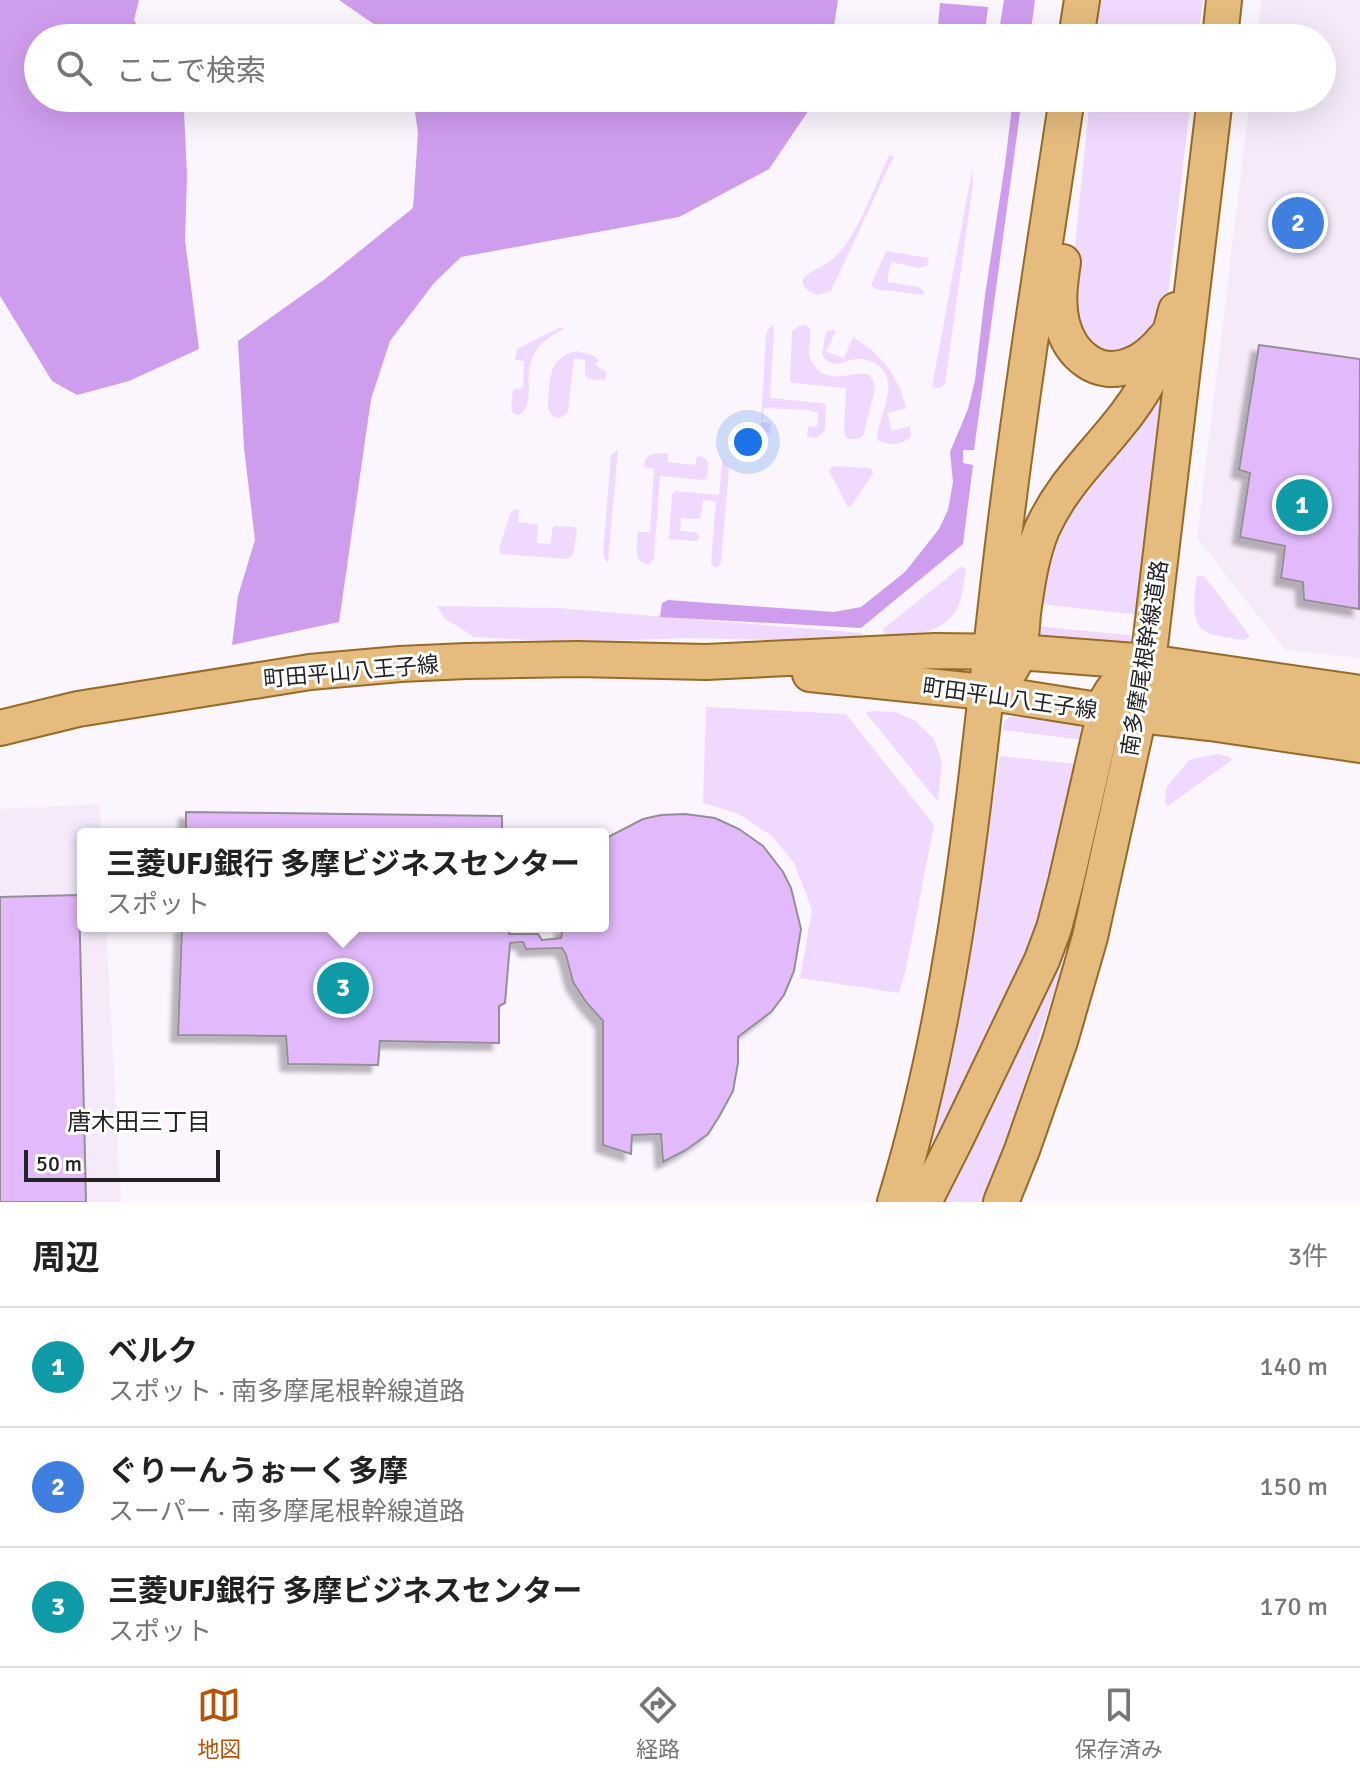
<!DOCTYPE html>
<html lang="ja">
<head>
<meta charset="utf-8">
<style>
	:root { --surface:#fff; --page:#f2f2f2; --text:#222; --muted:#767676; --line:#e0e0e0; --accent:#b45309 }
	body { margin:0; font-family:Signika,"Noto Sans JP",sans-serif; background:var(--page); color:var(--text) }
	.scale { position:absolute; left:24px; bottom:20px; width:196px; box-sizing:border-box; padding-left:8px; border:4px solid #232225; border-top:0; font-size:22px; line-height:28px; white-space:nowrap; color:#232225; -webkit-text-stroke:6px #fff; paint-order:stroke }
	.you { position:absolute; left:748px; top:442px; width:28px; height:28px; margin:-20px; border:6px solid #fff; border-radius:50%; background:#1a73e8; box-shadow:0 0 0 12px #1a73e833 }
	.badge { display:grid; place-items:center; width:52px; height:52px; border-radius:50%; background:var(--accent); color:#fff; font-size:26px; font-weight:700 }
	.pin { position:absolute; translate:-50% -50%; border:4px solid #fff; box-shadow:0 2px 8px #0006 }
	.popup { position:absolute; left:77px; top:828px; width:532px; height:104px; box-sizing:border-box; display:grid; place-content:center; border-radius:8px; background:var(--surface); filter:drop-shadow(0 2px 6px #0005); font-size:26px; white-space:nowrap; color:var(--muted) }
	.popup b { font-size:30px; color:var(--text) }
	.popup::after { content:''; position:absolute; left:50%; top:100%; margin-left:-16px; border:16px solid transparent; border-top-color:var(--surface) }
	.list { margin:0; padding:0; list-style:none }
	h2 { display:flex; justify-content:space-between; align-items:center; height:104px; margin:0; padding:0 32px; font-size:34px }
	h2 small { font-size:26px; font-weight:400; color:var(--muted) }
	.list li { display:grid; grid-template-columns:52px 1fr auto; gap:24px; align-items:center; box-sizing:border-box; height:120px; padding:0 32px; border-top:2px solid var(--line) }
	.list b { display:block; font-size:30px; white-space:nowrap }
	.list p { margin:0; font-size:26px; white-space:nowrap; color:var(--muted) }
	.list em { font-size:26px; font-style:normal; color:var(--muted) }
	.icon { flex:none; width:44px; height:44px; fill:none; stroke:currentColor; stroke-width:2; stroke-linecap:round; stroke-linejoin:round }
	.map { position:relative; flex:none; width:1360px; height:1202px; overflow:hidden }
	.search { position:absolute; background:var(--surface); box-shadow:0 8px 32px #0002; left:24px; right:24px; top:24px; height:88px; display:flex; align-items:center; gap:20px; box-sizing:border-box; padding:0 28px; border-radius:44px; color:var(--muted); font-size:30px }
	.sheet { height:464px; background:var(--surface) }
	nav { display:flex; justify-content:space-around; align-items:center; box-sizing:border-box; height:112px; border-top:2px solid var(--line); background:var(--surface); font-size:22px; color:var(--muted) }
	nav a { display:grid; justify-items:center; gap:4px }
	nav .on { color:var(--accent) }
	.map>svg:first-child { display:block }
	.built { fill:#f4eafa }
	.green { fill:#efd9fe }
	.forest { fill:#cf9dee }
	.building { fill:#e2bafb; stroke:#948f97; stroke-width:2; filter:url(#shadow) }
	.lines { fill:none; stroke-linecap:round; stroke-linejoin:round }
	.major-casing { stroke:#966a27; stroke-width:38 }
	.major { stroke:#e5bc7e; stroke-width:34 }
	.labels { text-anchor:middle; stroke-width:6; stroke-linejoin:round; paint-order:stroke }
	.street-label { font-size:22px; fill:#232225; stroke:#fff }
	.neighbourhood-label { font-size:24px; fill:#232225; stroke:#fff }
</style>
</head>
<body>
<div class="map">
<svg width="1360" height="1202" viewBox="0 0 1360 1202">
	<defs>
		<filter id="shadow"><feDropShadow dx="-7" dy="7" stdDeviation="2" flood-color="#0004"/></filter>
	</defs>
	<rect width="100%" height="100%" fill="#fbf5fe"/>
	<path class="built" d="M1261,0H1360V658L1285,650L1197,538L1250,98H1322V38H1257Z
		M100,804L101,834H83V926H106L121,1202H0V809Z"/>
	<path class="green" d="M1099,0H1203L1198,38H1095Z
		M1090,98H1191L1168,296L1158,325L1121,357L1089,347L1074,312L1071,285Z
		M889,155L894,156L831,291L818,295L808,291L803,285V278C813,269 826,266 835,257C857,237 876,183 889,155Z
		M972,170L973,184L945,385L939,388L932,387Z
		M886,251L929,258L927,266L919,268L891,262L887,282L918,287L923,290L924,295L875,289L871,285Z
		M773,325L774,331L770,398L821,403L826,405L825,431L816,438L807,437L808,426L817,427L818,413L808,410L764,408L762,422L771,423L770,434L762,430L761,425L766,334L769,328Z
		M804,325L809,327C814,340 804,352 813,364C835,396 871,353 875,389L863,436L858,439H849L845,436L844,430L846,388L793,383L790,381L792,331L799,326Z
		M561,327L564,329C506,356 543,396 520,415L514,414L511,409L513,389L523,388L524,361L515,360L517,349Z
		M831,330H836L826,352L844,358L853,337C882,355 898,375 906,408L887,413L892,431L910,426L911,436C903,446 888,446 877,440C877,416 903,382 876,364C871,361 864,358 858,359C849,359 842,364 834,364L826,360L822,354L826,332Z
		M577,351L592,355L599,360L595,365L606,372L605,380L588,379L585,374V360L574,359L568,411C562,422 550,419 548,407C550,381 546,358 577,351Z
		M1168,382L1140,615L1040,604L1048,557L1074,499Z
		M618,450L608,562L606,561L603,554L611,455Z
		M668,453V462L695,465L697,456C713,458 708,465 707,478L704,480L660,476L654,558L650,564C632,564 637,545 638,532H650L654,469L644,467C644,452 656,453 668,453Z
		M724,460L729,469L721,562L719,566L715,568L711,564L716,501L703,500L701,516L699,519L681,518L680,531L696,532L699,536L698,541L669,539L672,494L675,491L719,495L722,462Z
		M833,466L869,468L872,470L873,474L851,506L848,507L829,471Z
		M519,509L518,522L538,525L537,543L551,544L552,529L554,526L574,527L577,530L573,555L568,559L501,554L499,549L511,511Z
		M962,566L966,570C964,580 963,591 960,601C950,634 914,635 886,636L883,629Z
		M1200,575L1205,577L1250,636L1245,640C1193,634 1192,630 1196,579Z
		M437,606L557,608L862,633L861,642L692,638L567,642L474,637L444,618Z
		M1037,626L1135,636V643L1127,650L1036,638Z
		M706,707L846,714L934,825L906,969L899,993L800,978L812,910L794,863L772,836L737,813L703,803Z
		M871,711L895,712L916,721L934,739L942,761L938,802L866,713Z
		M1010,716L1078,725L1084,732L1083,740L1003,730L1004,722Z
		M1217,754L1230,757L1232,760L1168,806L1165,803L1166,788L1189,760Z
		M1000,756L1076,764C1066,816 1058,871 1039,920C1010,997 972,1071 938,1146L932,1145L959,1015Z
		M1066,947L1058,979L998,1165L982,1202H942L1047,979Z"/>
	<path class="forest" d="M0,0H139L134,20L144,38H38V98H177L184,111L187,176L185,240L199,349L129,381L77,395L52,381L0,296Z
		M339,0H838L832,38H394Z
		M1004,0H1035L1030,38H1020L999,31Z
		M940,3L988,7L985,31L938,26Z
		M413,98H817L769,169L679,217L461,257L434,283L390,341L371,399L339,622L232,645L238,596L255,540L244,448L238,341L325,279L413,208L418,133Z
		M1013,98H1022L974,450H963V463L973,465L963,544L861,628L660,617L662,603L668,600L834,612L861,607L905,572L939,529L948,510L953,482L950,452L968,409L975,380L985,295L1005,164Z"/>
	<path class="building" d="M1259,345L1360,359L1359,609L1304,600L1303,582L1281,578L1285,546L1240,537L1250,473L1239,470Z
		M186,812L502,816V834H186Z
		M685,814L715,818L739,829L763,846L783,872L791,888L801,929L794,971L784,995L771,1012L738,1037V1063L733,1091L720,1115L708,1134L686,1150L663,1162L661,1134L632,1135L631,1154L603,1145V1021L586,1002L573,982L566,955L562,948L526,949L523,942L510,943L505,1003L499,1006V1043L380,1041L378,1065L288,1064L286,1036L178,1035L182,926H509V934H538L542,940L561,938L563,926H603V843L610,836L643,819L661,815Z
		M79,895L86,1202H0V897Z"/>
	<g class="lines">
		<defs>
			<path id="major" d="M1076,38L1082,0
				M1220,38L1224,0
				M1063,262C1060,282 1057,303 1062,323C1070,355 1098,379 1131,365C1145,360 1156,349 1165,338
				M1009,672C1022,654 1021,634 1023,613C1027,585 1031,556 1042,529C1060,489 1087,463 1114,430C1143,396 1166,354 1176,310
				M810,674L985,692L1104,711L1210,723L1360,745
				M1122,686L1350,719L1360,723
				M0,728L78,709L310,672L400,664L466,661L577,659L706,662L935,651L1019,652L1148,662L1360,693
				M895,1202C960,991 976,771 1002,553C1020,401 1044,249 1067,98
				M924,1202L955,1141L1042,960L1054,928L1066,882L1108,698C1117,681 1130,671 1148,662
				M1001,1202L1022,1150L1060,1041L1090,937L1139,715L1148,662L1215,98"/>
		</defs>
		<use href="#major" class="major-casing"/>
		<use href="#major" class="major"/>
	</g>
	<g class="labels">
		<g class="street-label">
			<text transform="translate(1144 658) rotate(-81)" y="8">南多摩尾根幹線道路</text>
			<text transform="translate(351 671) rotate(-5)" y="8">町田平山八王子線</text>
			<text transform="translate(1010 698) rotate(8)" y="8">町田平山八王子線</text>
		</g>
		<g class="neighbourhood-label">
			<text x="139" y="1130">唐木田三丁目</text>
		</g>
	</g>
</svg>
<div class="scale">50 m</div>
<div class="you"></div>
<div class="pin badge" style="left:1302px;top:505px;background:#0f9aa8">1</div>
<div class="pin badge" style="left:1298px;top:223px;background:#3f7fe0">2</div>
<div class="pin badge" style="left:343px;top:988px;background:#0f9aa8">3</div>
<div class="popup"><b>三菱UFJ銀行 多摩ビジネスセンター</b>スポット</div>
<div class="search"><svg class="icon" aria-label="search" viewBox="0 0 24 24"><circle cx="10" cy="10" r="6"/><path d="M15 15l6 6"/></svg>ここで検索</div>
</div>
<section class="sheet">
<h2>周辺<small>3件</small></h2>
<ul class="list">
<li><span class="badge" style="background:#0f9aa8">1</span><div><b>ベルク</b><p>スポット · 南多摩尾根幹線道路</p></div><em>140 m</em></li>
<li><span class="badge" style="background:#3f7fe0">2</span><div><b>ぐりーんうぉーく多摩</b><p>スーパー · 南多摩尾根幹線道路</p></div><em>150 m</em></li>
<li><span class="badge" style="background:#0f9aa8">3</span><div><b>三菱UFJ銀行 多摩ビジネスセンター</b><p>スポット</p></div><em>170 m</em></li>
</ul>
</section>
<nav>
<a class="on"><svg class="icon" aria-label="map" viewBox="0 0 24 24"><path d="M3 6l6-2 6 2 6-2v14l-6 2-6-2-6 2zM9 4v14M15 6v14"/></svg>地図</a>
<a><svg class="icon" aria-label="directions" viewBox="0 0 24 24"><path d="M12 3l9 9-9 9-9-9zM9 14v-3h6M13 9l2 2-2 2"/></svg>経路</a>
<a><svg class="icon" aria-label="saved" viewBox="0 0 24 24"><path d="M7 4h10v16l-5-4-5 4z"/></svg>保存済み</a>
</nav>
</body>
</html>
